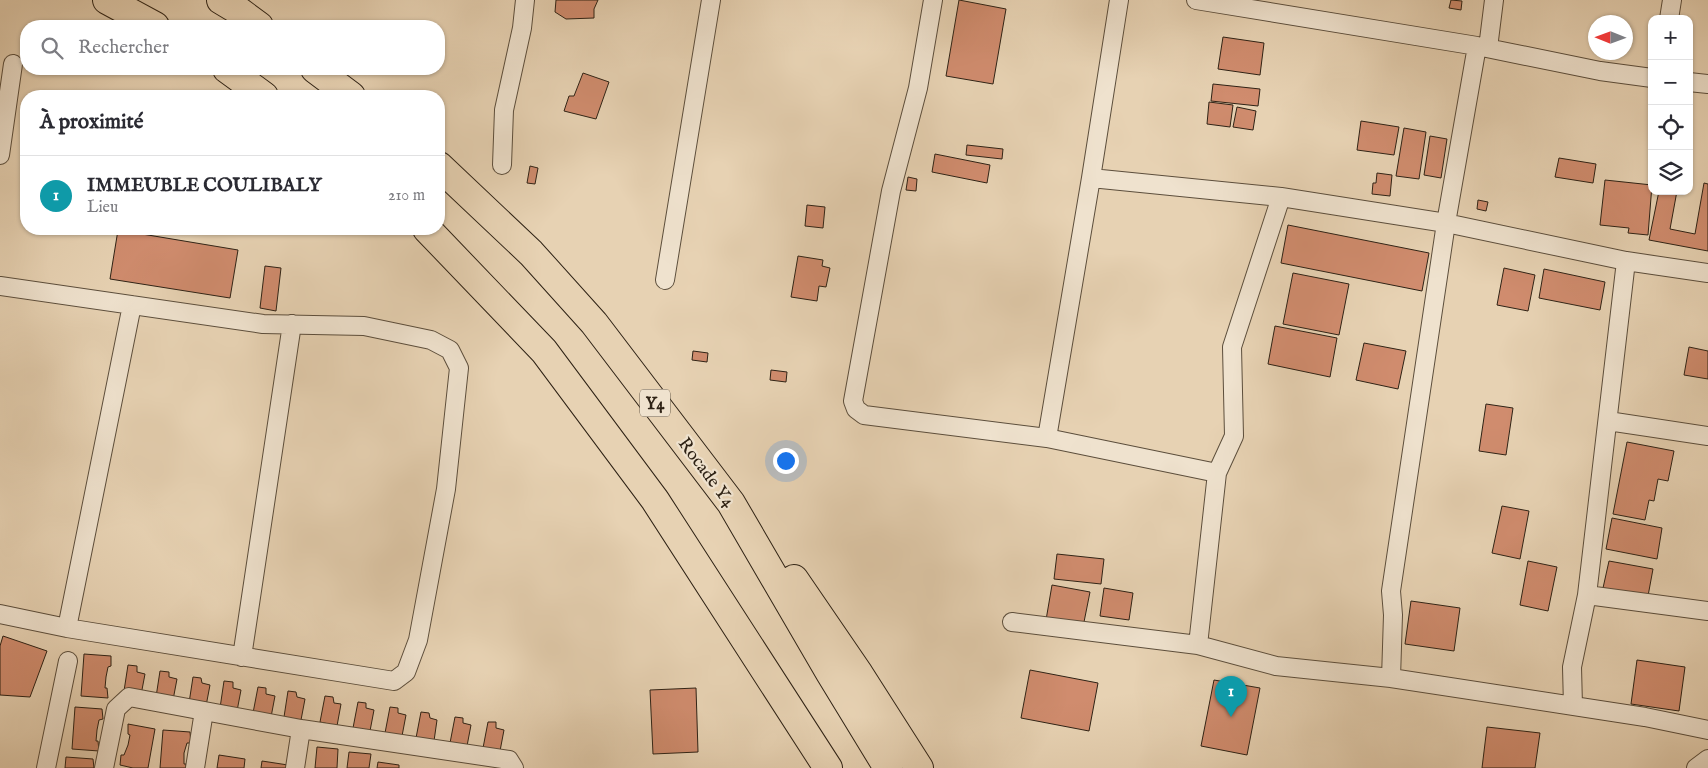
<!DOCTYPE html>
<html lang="fr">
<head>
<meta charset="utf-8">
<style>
	:root { --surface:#fff; --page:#f7f7f7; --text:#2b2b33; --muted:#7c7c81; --line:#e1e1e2; --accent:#d93025 }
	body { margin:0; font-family:"IM FELL English",serif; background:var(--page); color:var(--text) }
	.controls { position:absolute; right:15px; top:15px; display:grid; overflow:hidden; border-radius:10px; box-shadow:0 1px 4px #0004 }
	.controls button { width:45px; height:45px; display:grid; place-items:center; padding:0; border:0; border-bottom:1px solid var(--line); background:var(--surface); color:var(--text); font:25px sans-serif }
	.compass { position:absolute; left:1588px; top:15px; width:45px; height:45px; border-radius:50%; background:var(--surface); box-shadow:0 1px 4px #0004; rotate:271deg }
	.you { position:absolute; left:785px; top:460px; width:18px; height:18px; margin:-12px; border:4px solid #fff; border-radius:50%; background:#1a73e8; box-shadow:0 0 0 8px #1a73e833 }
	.badge { display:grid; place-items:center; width:32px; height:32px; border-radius:50%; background:var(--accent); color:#fff; font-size:16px; font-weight:700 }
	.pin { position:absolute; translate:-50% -41px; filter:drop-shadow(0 1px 2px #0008) }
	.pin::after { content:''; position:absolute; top:26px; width:18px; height:15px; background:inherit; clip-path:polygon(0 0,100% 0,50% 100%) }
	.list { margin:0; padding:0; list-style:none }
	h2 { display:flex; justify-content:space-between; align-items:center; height:65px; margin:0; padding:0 20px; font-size:21px }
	h2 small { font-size:16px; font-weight:400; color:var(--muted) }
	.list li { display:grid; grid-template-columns:32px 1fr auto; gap:15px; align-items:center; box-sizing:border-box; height:80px; padding:0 20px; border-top:1px solid var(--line) }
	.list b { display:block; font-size:19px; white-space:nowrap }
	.list p { margin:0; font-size:16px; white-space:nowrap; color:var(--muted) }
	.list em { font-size:16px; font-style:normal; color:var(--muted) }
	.icon { flex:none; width:28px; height:28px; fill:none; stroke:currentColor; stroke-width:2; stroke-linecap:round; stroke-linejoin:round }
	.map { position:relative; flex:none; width:1708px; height:768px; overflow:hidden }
	.search { position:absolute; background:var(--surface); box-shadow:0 1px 4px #0004; left:20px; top:20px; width:425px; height:55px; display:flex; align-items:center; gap:12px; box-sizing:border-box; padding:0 18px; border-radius:20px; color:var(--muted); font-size:19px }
	.panel { position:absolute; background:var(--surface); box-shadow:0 1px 4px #0004; left:20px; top:90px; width:425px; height:145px; border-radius:20px }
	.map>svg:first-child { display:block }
	.building { fill:#d08c6e; stroke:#2e2215 }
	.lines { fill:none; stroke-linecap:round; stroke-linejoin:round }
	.street-casing { stroke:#5c4e3c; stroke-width:20 }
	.highway-casing { stroke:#2e2215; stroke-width:30 }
	.street { stroke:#efe2ce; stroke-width:18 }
	.highway { stroke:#e7d2b3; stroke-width:28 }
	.labels { text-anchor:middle; stroke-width:4.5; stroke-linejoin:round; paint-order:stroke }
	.shield { fill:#efe2ce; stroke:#685c4c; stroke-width:1 }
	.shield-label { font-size:16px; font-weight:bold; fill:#2e2215 }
	.street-label { font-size:18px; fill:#2e2215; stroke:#efe2ce }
</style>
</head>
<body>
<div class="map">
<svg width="1708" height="768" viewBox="0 0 1708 768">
	<rect width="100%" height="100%" fill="#e7d2b3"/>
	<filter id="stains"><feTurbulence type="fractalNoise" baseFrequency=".004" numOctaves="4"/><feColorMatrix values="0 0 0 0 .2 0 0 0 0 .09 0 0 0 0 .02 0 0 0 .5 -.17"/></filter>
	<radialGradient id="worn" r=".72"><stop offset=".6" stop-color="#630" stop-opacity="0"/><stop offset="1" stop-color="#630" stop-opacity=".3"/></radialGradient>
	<path class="building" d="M556,0H598L594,9V18L566,19L555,12Z
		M959,0L1006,9L993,84L946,76Z
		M1451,0L1462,1L1461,10L1449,8Z
		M1223,37L1264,43L1260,75L1218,69Z
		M583,73L609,82L596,119L564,111L569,96H574Z
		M1213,84L1260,89L1258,106L1211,101Z
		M1209,102L1233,105L1230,127L1207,124Z
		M1237,107L1256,111L1253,130L1233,127Z
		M1361,121L1399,127L1394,155L1357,150Z
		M1404,128L1426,132L1419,179L1396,176Z
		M1430,136L1447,139L1441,178L1424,175Z
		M967,145L1003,149L1002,159L966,155Z
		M935,154L990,165L987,183L932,172Z
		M1559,158L1596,164L1593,183L1555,177Z
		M530,166L538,168L535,184L527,183Z
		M1377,173L1392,175L1390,196L1372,194L1373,183H1376Z
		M908,177L917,179L916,191L906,190Z
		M1605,180L1652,185L1648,235L1628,233L1629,228L1600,225Z
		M1704,183L1708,184V251L1649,240L1659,191H1677L1670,229L1695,234Z
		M1478,200L1488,202L1486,211L1477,209Z
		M807,205L825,207L823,228L805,226Z
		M1288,225L1429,253L1422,291L1281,263Z
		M118,230L238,250L230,298L110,279Z
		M798,256L823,260L822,266L830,268L826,287L819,286L817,301L791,297Z
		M265,266L281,268L276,311L260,308Z
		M1504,268L1535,275L1528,311L1497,305Z
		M1544,269L1605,282L1600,310L1539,298Z
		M1293,273L1349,284L1339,335L1283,324Z
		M1275,326L1337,338L1330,377L1268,364Z
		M1364,343L1406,351L1398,389L1356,380Z
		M1689,347L1708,351V379L1684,375Z
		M693,351L708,353L707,362L692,360Z
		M771,370L787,372L786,382L770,380Z
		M1486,404L1513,408L1506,455L1479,451Z
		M1627,442L1674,451L1668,481L1658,479L1654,501L1649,500L1645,520L1613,514Z
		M1502,506L1529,511L1520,559L1492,553Z
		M1612,518L1662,528L1657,559L1606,549Z
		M1057,554L1104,559L1101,584L1054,579Z
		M1528,561L1557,567L1548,611L1520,605Z
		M1609,561L1653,569L1648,596L1603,588Z
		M1052,585L1090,592L1083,627L1046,620Z
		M1104,588L1133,593L1129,620L1100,616Z
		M1411,601L1460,608L1454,651L1405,644Z
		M3,636L47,651L30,697L0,695V646Z
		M84,654L111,656V666L108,667L106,677L105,688H107L108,698L81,696Z
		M1637,660L1685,667L1679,711L1631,704Z
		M128,665L137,666V672L145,674L141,695L124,691Z
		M1030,670L1098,683L1089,731L1021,718Z
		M160,671L169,672V677L177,679L173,700L156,697Z
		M193,677L201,678L202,683L210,685L206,706L189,703Z
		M1214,680L1260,688L1247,755L1201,746Z
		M224,681L233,682V688L241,690L237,711L220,708Z
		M258,687L266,688V694L275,696L271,717L253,713Z
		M696,688L698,752L653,754L650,690Z
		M288,691L296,692L297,697L305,699L301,720L284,717Z
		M325,696L333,697L334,703L341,704L337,726L320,722Z
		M358,702L366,703V708L374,710L370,731L353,728Z
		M75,707L102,709L103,719L99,720L97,730L96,741H98L99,751L72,749Z
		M390,707L398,708V713L406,715L402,736L385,733Z
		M421,712L429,713L430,718L437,720L434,741L416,738Z
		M455,717L463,718V723L471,725L467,746L450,743Z
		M488,722H496V728L504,730L500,751L483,748Z
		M128,724L155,729L148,768H133L120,765L121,755H124L128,745L130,735L128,734Z
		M1487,727L1540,733L1535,768H1482Z
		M163,730L190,732L191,743H187L184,753V764H186V768H160Z
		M317,747L338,749L337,768H315Z
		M349,752L371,754L369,768H347Z
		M219,755L245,759L244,768H217Z
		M66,757L93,759L94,768H65Z
		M262,761L288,765V768H261Z
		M378,762L399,765V768H377Z"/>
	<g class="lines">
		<defs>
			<path id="street" d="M933,0L918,88L891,191L853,401L856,409L864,415L1047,438L1091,178L1119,0
				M1196,0L1477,46L1600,71L1652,78
				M1669,19L1672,0
				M1488,48L1494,0
				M1689,82L1708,84
				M0,155L13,64
				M502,165L504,110L522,28L525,0
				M1091,178L1281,197L1446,223L1626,261L1708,273
				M665,280L711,0
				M0,286L263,324L364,326L431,340L450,350L459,368L446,489L418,640L406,672L394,681L67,628L0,614
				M1608,421L1708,436
				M1047,438L1217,473
				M1587,595L1708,611
				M1012,622L1198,645L1276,666L1391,678L1645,717L1708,730
				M67,628L132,305
				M1198,645L1217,473L1234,436L1232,347L1281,197
				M242,657L292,324
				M1391,678L1393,615L1391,591L1446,223L1477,46
				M1573,706L1572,667L1587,595L1626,261
				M46,768L68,661
				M104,768L116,709L129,697L301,729L509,760L514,768
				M195,768L204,711
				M295,768L301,729
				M1696,768L1708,759"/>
			<path id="highway" d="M107,0L155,26
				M221,0L236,9L259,26
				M227,69L264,96
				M315,69L351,96
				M439,166L531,253L594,323L731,503L830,673L888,768
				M427,229L544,351L655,500L828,768
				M794,579L859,674L919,768"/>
		</defs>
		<use href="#street" class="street-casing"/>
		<use href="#highway" class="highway-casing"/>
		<use href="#street" class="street"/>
		<use href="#highway" class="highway"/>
	</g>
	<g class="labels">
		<rect class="shield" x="640" y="389.5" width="30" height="27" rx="4"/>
		<g class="shield-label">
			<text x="655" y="409">Y4</text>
		</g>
		<g class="street-label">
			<text transform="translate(707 472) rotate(53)" y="6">Rocade Y4</text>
		</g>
	</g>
	<rect width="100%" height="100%" filter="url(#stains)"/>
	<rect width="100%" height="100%" fill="url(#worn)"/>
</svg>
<div class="controls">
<button>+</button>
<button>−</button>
<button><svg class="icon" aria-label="locate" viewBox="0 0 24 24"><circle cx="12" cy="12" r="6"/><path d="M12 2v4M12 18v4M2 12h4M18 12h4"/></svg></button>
<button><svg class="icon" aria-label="layers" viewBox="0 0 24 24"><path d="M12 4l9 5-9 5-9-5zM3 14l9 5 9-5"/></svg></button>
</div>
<svg class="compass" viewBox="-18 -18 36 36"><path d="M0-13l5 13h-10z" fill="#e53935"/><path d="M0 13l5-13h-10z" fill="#7c7c81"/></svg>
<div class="you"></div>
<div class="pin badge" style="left:1231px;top:717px;background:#0f9aa8">1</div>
<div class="search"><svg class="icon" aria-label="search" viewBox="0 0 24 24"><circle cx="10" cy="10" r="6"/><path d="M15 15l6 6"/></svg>Rechercher</div>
<section class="panel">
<h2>À proximité<small></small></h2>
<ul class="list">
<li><span class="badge" style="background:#0f9aa8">1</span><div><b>IMMEUBLE COULIBALY</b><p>Lieu</p></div><em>210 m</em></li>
</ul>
</section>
</div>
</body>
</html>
